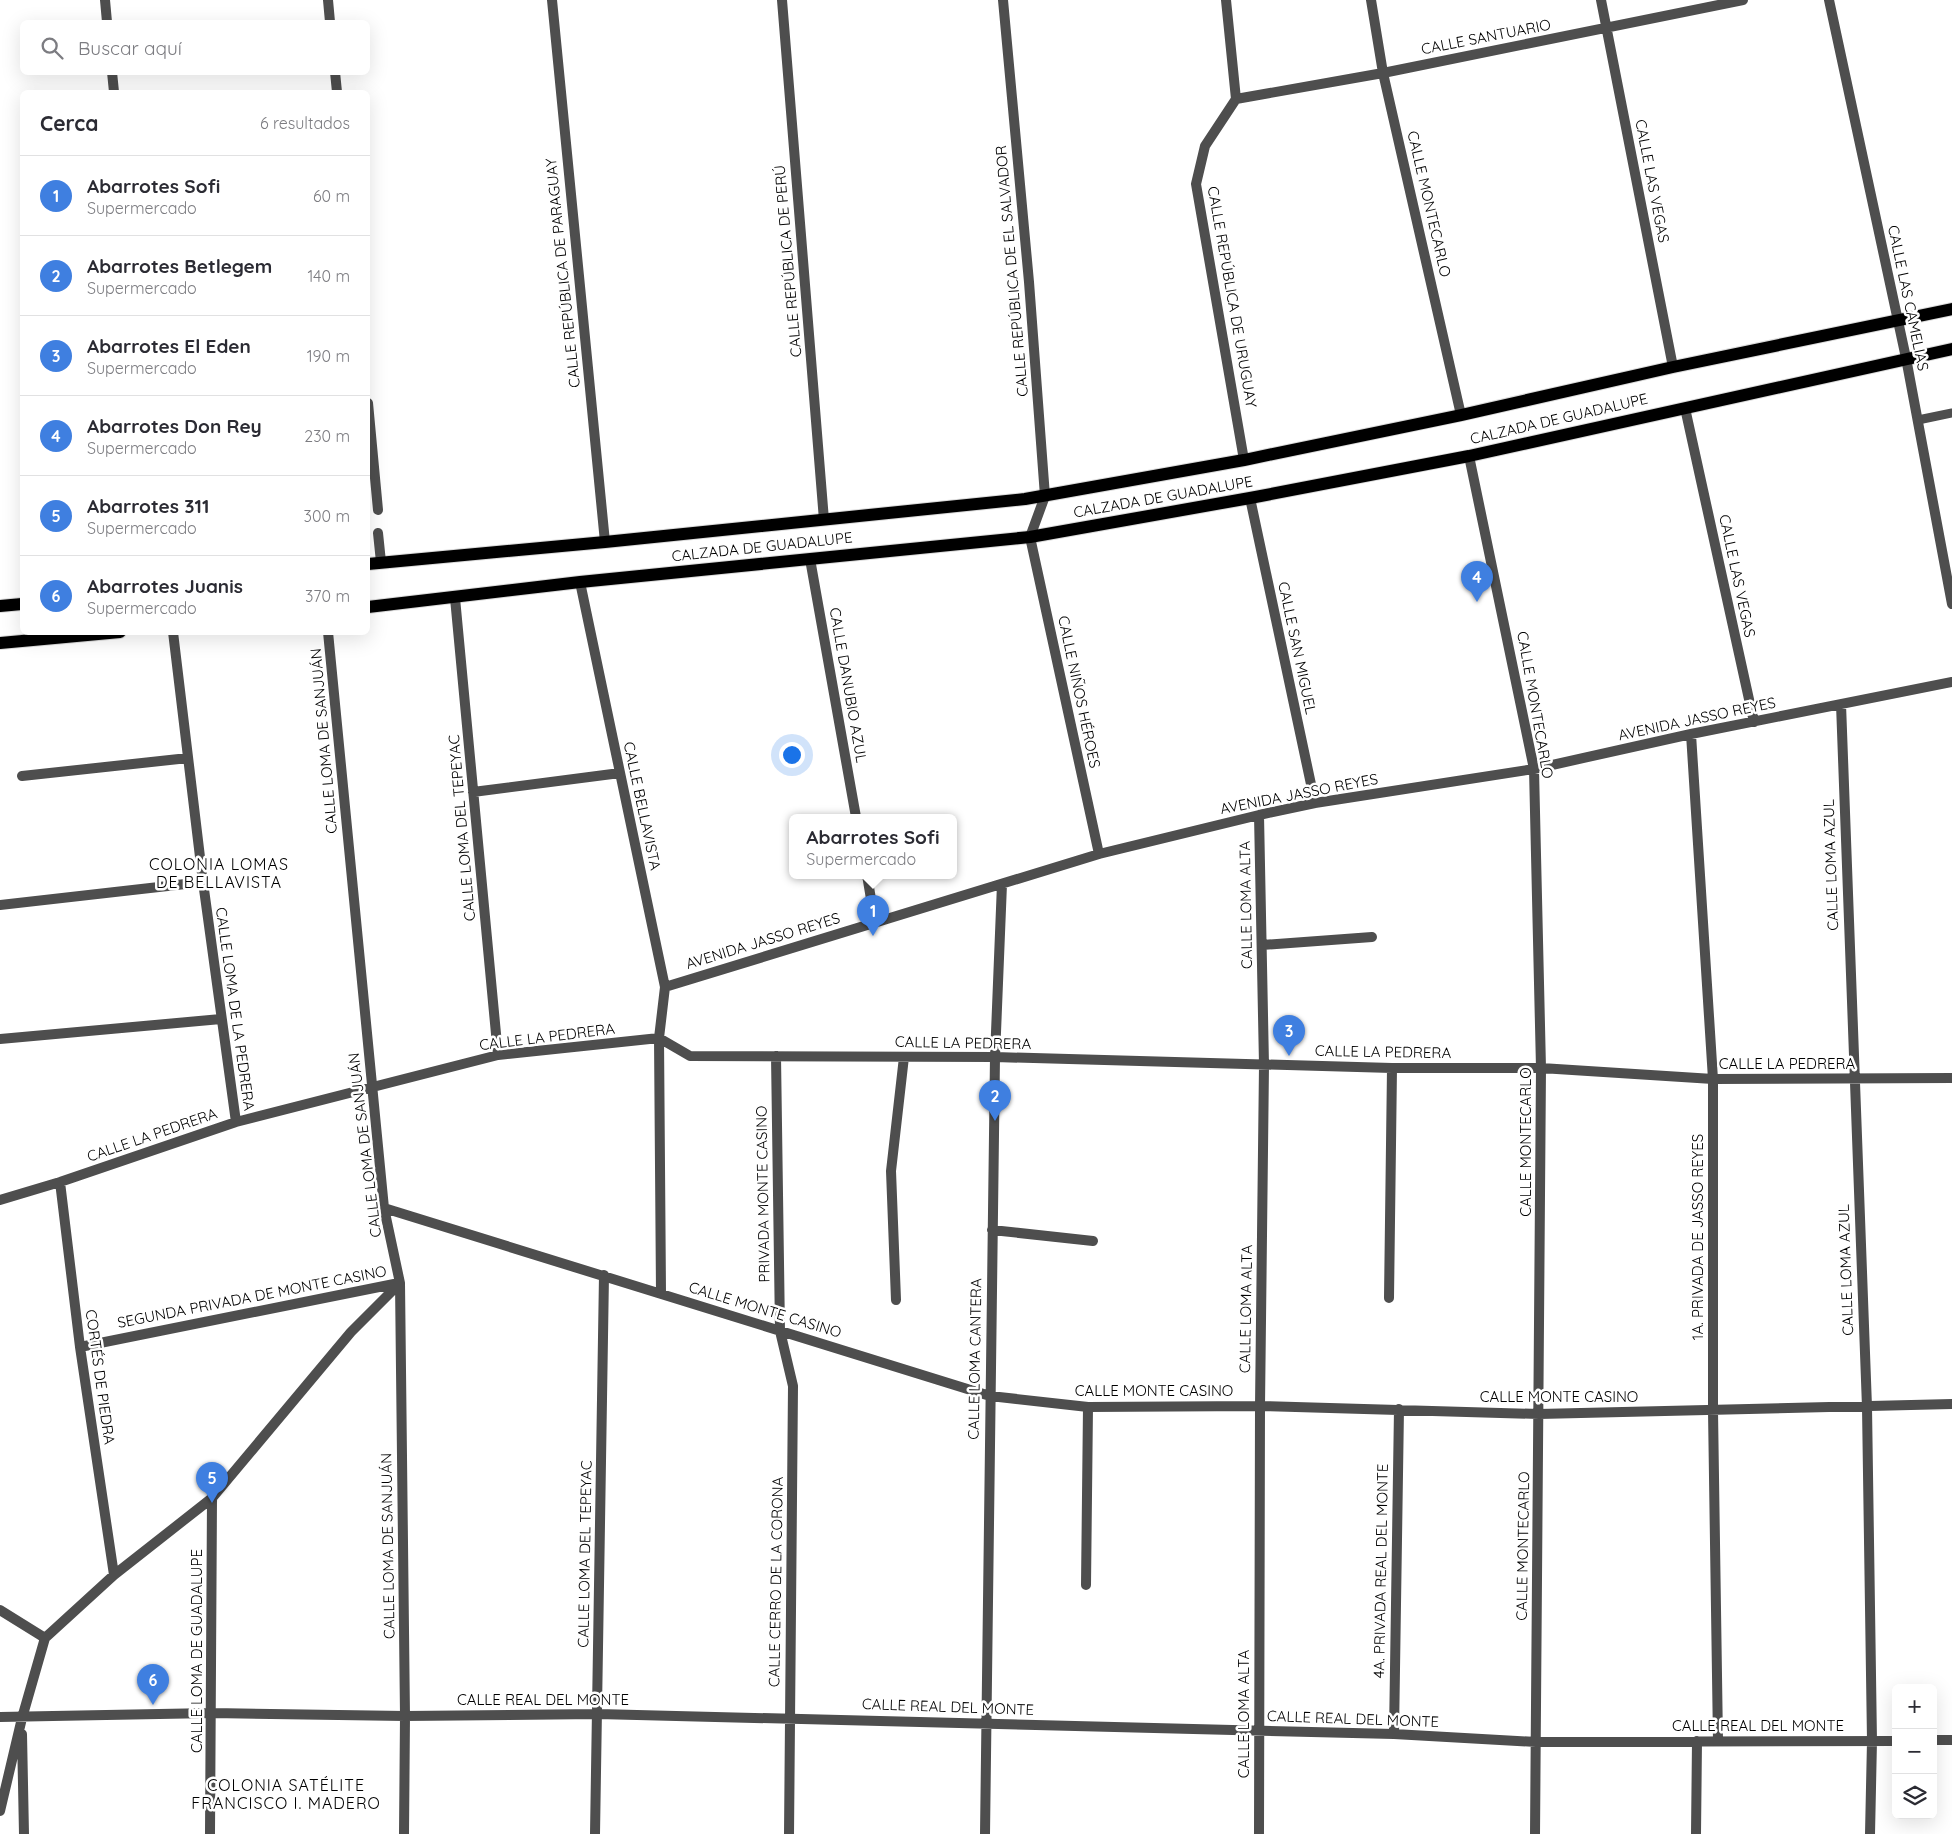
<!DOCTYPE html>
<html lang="es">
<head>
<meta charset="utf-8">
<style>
	:root { --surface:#fff; --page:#f7f7f7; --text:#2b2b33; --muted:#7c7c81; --line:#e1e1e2; --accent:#111827 }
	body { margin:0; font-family:Quicksand,sans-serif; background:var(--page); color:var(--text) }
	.controls { position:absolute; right:15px; bottom:15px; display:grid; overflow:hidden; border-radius:8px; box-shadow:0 5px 20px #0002 }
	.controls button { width:45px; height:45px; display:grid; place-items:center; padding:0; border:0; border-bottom:1px solid var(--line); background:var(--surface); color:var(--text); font:25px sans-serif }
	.you { position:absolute; left:791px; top:754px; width:18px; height:18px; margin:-12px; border:4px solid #fff; border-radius:50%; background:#1a73e8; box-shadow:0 0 0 8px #1a73e833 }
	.badge { display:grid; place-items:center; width:32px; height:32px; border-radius:50%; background:var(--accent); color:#fff; font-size:16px; font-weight:700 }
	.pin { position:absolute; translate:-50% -41px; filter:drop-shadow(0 1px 2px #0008) }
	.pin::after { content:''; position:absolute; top:26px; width:18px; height:15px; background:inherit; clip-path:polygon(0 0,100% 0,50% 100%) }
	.popup { position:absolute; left:789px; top:814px; width:168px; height:65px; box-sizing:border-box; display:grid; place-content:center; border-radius:8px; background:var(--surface); filter:drop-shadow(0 1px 4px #0005); font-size:16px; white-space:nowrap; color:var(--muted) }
	.popup b { font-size:19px; color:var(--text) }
	.popup::after { content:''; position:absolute; left:50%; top:100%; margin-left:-10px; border:10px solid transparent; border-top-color:var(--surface) }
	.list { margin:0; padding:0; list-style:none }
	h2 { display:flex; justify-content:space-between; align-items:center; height:65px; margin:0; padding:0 20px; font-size:21px }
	h2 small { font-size:16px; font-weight:400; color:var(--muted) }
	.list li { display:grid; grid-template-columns:32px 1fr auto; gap:15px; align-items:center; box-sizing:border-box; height:80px; padding:0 20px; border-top:1px solid var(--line) }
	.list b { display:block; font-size:19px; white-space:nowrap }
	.list p { margin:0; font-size:16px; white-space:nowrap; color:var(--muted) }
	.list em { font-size:16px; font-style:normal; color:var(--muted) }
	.icon { flex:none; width:28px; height:28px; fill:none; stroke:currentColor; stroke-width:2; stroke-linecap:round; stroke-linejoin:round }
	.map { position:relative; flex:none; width:1952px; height:1834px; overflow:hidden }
	.search { position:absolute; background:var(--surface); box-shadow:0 5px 20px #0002; left:20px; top:20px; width:350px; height:55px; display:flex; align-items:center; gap:12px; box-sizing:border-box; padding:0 18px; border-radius:8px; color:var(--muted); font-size:19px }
	.panel { position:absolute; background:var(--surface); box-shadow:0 5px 20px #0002; left:20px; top:90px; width:350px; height:545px; border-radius:8px }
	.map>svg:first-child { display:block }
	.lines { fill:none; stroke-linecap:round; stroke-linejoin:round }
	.primary-casing { stroke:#dbdbdb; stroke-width:14 }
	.lane { stroke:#4e4e4e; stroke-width:9 }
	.street { stroke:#4e4e4e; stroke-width:10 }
	.primary { stroke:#000; stroke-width:12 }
	.labels { text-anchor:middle; stroke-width:5; stroke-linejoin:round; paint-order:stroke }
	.street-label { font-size:15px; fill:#000; stroke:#fff }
	.neighbourhood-label { font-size:16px; letter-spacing:1px; fill:#000; stroke:#fff }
</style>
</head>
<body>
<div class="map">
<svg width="1952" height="1834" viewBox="0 0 1952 1834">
	<rect width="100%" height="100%" fill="#fff"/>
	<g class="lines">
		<defs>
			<path id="primary" d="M368,564L605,542L1025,499L1244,460L1461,415L1673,367L1952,309
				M0,606L22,604
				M368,607L580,582L1030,537L1250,498L1469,456L1952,349
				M0,643L120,632"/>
		</defs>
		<use href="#primary" class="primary-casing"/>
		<path class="lane" d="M1918,420L1952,413"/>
		<path class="street" d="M105,0L107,22
			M328,0L330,22
			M552,0L605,542
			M782,0L824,520
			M1003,0L1029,282L1045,496L1030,537L1099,854
			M1226,0L1236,99L1205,146L1196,184L1244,460
			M1371,0L1383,73L1461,415
			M1601,0L1673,367
			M1829,0L1906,358L1952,604
			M112,72L114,92
			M335,72L337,92
			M1236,99L1383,73L1743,0
			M368,403L378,510
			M1685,408L1754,722
			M1469,456L1534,769L1541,1068L1535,1834
			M1250,498L1315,803
			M378,533L381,562
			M810,559L856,817
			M580,582L665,987L659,1038L661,1293
			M455,598L498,1055
			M173,632L203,882L236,1122
			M328,632L384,1208L400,1283L405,1716L404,1834
			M1841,704L1867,1407L1872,1741L1870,1834
			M1691,734L1713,1079V1411L1718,1741
			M22,776L188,758
			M473,792L620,773
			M1259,815L1264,1065L1260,1406L1259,1834
			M867,875L875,923
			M0,905L203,882
			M1262,945L1372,937
			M665,987L1099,854L1259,815L1315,803L1534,769L1691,734L1952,682
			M0,1039L221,1019
			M776,1056L780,1331L793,1386L789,1834
			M60,1182L80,1347L114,1575
			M0,1200L60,1182L236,1122L498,1055L659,1038L690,1056L995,1057L1392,1068H1541L1713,1079L1952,1078
			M384,1208L990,1396L1088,1407L1260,1406L1539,1414L1952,1404
			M992,1230L1093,1241
			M1389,1298L1392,1068
			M896,1300L891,1171L904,1057
			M80,1347L399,1283
			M1086,1585L1088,1407
			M0,1610L45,1638
			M0,1717L212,1713L405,1716L598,1714L1394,1734L1536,1742L1896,1741
			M22,1734L24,1834
			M1394,1734L1399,1409
			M1933,1740H1952
			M0,1811L22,1718L45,1638L114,1575L212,1498L351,1332L400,1283
			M210,1834L212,1498
			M595,1834L604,1275
			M985,1834L995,1057L1002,884
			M1696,1834L1697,1741"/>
		<use href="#primary" class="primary"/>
	</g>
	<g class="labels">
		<g class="street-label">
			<text transform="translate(1486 37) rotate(-11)" y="5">CALLE SANTUARIO</text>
			<text transform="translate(1652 181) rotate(79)" y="5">CALLE LAS VEGAS</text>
			<text transform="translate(1429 204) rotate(77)" y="5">CALLE MONTECARLO</text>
			<text transform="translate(788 261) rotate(-95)" y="5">CALLE REPÚBLICA DE PERÚ</text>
			<text transform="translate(1012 271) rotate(-95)" y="5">CALLE REPÚBLICA DE EL SALVADOR</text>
			<text transform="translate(563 273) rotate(-96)" y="5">CALLE REPÚBLICA DE PARAGUAY</text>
			<text transform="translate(1232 297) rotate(80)" y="5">CALLE REPÚBLICA DE URUGUAY</text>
			<text transform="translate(1908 298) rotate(78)" y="5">CALLE LAS CAMELIAS</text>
			<text transform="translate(1559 419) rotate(-13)" y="5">CALZADA DE GUADALUPE</text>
			<text transform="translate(1163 497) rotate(-10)" y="5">CALZADA DE GUADALUPE</text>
			<text transform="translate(762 547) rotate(-6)" y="5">CALZADA DE GUADALUPE</text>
			<text transform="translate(1737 576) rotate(78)" y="5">CALLE LAS VEGAS</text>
			<text transform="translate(1297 648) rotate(78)" y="5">CALLE SAN MIGUEL</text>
			<text transform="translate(848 685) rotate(80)" y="5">CALLE DANUBIO AZUL</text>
			<text transform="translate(1079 692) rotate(78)" y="5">CALLE NIÑOS HÉROES</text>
			<text transform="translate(1535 705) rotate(80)" y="5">CALLE MONTECARLO</text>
			<text transform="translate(1697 719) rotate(-12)" y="5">AVENIDA JASSO REYES</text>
			<text transform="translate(324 741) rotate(-95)" y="5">CALLE LOMA DE SANJUÁN</text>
			<text transform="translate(1299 794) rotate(-11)" y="5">AVENIDA JASSO REYES</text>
			<text transform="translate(642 806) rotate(78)" y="5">CALLE BELLAVISTA</text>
			<text transform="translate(462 828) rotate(-95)" y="5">CALLE LOMA DEL TEPEYAC</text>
			<text transform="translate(1831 865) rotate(-92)" y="5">CALLE LOMA AZUL</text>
			<text transform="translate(1246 905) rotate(-91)" y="5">CALLE LOMA ALTA</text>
			<text transform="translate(763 941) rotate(-17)" y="5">AVENIDA JASSO REYES</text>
			<text transform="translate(235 1009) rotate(82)" y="5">CALLE LOMA DE LA PEDRERA</text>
			<text transform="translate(547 1037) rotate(-7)" y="5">CALLE LA PEDRERA</text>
			<text transform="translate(963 1043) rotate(1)" y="5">CALLE LA PEDRERA</text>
			<text transform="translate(1383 1052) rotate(1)" y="5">CALLE LA PEDRERA</text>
			<text x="1787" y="1069">CALLE LA PEDRERA</text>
			<text transform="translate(152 1135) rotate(-19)" y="5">CALLE LA PEDRERA</text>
			<text transform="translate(1526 1142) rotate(-90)" y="5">CALLE MONTECARLO</text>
			<text transform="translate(365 1145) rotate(-97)" y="5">CALLE LOMA DE SANJUÁN</text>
			<text transform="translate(763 1194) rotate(-91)" y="5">PRIVADA MONTE CASINO</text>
			<text transform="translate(1698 1237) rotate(-90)" y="5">1A. PRIVADA DE JASSO REYES</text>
			<text transform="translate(1846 1270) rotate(-92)" y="5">CALLE LOMA AZUL</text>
			<text transform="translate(252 1297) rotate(-11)" y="5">SEGUNDA PRIVADA DE MONTE CASINO</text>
			<text transform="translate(1246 1309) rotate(-89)" y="5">CALLE LOMA ALTA</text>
			<text transform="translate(765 1310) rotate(17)" y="5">CALLE MONTE CASINO</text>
			<text transform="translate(975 1359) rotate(-89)" y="5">CALLE LOMA CANTERA</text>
			<text transform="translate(100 1377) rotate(82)" y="5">CORTÉS DE PIEDRA</text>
			<text x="1154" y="1396">CALLE MONTE CASINO</text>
			<text x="1559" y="1402">CALLE MONTE CASINO</text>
			<text transform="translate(388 1546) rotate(-91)" y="5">CALLE LOMA DE SANJUÁN</text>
			<text transform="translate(1523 1546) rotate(-89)" y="5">CALLE MONTECARLO</text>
			<text transform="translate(585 1554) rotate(-89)" y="5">CALLE LOMA DEL TEPEYAC</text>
			<text transform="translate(1381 1571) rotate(-89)" y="5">4A. PRIVADA REAL DEL MONTE</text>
			<text transform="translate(776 1582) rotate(-89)" y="5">CALLE CERRO DE LA CORONA</text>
			<text transform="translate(197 1651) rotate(-90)" y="5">CALLE LOMA DE GUADALUPE</text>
			<text x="543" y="1705">CALLE REAL DEL MONTE</text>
			<text transform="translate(948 1707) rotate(2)" y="5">CALLE REAL DEL MONTE</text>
			<text transform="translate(1244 1714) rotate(-90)" y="5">CALLE LOMA ALTA</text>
			<text transform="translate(1353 1719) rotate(2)" y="5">CALLE REAL DEL MONTE</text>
			<text x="1758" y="1731">CALLE REAL DEL MONTE</text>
		</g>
		<g class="neighbourhood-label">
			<text x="219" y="870">COLONIA LOMAS<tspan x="219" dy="18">DE BELLAVISTA</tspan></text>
			<text x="286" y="1791">COLONIA SATÉLITE<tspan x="286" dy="18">FRANCISCO I. MADERO</tspan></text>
		</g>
	</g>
</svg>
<div class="controls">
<button>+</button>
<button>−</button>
<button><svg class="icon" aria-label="layers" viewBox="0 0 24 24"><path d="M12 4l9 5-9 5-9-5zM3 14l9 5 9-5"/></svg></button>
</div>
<div class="you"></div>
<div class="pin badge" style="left:873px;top:936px;background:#3f7fe0">1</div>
<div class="popup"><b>Abarrotes Sofi</b>Supermercado</div>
<div class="pin badge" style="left:995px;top:1121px;background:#3f7fe0">2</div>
<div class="pin badge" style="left:1289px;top:1056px;background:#3f7fe0">3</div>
<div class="pin badge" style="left:1477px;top:602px;background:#3f7fe0">4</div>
<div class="pin badge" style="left:212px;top:1503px;background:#3f7fe0">5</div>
<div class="pin badge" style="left:153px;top:1705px;background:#3f7fe0">6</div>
<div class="search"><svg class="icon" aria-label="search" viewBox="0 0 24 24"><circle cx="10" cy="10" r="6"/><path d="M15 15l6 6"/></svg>Buscar aquí</div>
<section class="panel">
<h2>Cerca<small>6 resultados</small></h2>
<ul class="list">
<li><span class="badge" style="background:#3f7fe0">1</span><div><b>Abarrotes Sofi</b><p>Supermercado</p></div><em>60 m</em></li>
<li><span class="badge" style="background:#3f7fe0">2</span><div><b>Abarrotes Betlegem</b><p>Supermercado</p></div><em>140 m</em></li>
<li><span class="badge" style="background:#3f7fe0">3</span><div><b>Abarrotes El Eden</b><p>Supermercado</p></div><em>190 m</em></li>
<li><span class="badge" style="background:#3f7fe0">4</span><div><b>Abarrotes Don Rey</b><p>Supermercado</p></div><em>230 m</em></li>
<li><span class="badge" style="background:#3f7fe0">5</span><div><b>Abarrotes 311</b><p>Supermercado</p></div><em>300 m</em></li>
<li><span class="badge" style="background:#3f7fe0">6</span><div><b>Abarrotes Juanis</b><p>Supermercado</p></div><em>370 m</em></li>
</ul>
</section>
</div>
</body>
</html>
